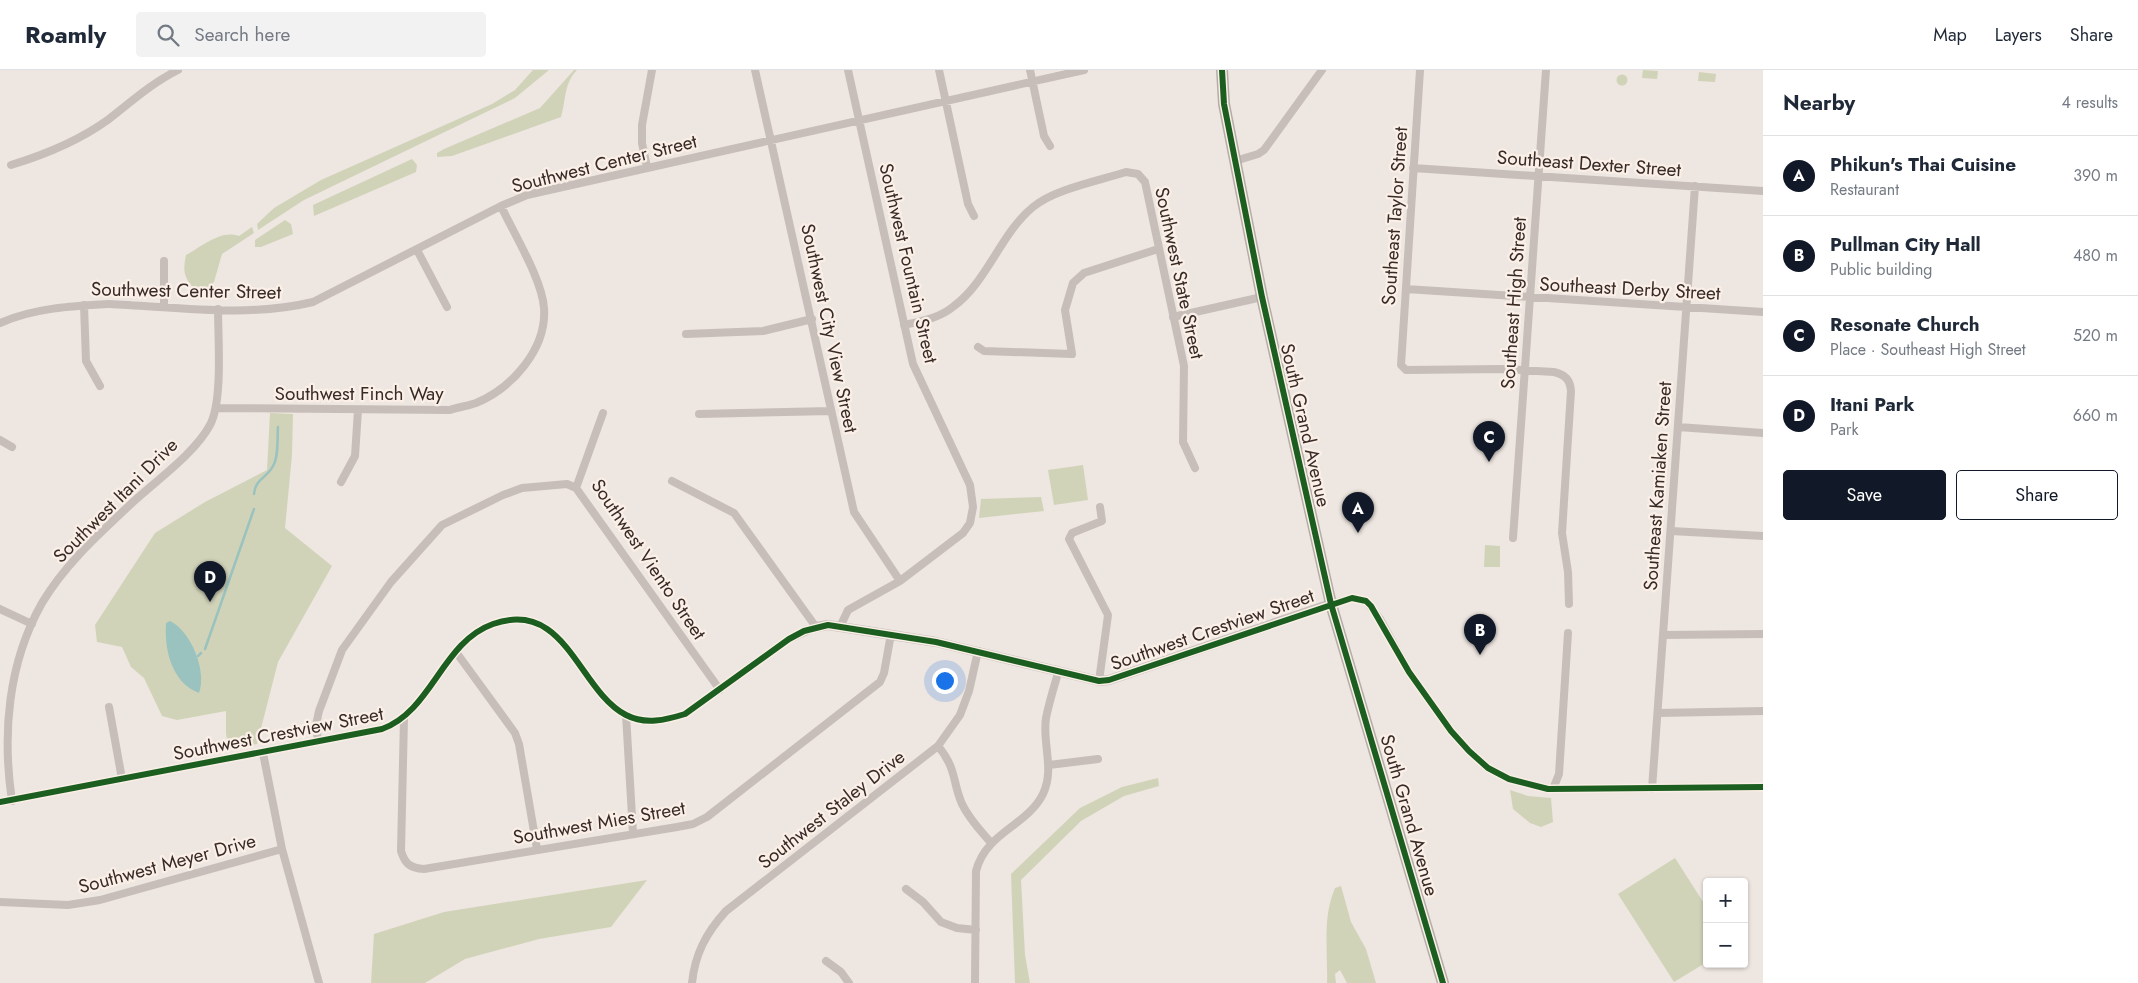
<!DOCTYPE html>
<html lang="en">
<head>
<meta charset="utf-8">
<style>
	:root { --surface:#fff; --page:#f2f2f3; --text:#1f2937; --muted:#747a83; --line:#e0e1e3; --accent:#111827 }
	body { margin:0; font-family:Jost,sans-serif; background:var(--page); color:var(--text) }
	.controls { position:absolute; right:15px; bottom:15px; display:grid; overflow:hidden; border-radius:5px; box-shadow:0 1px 4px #0004 }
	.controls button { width:45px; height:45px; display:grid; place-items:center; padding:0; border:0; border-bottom:1px solid var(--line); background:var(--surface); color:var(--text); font:25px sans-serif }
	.you { position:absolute; left:944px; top:610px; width:18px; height:18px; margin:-12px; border:4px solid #fff; border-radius:50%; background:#1a73e8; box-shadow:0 0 0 8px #1a73e833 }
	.badge { display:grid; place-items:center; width:32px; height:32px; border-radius:50%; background:var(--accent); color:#fff; font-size:16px; font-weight:700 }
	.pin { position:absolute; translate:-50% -41px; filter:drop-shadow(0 1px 2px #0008) }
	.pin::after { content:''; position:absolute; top:26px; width:18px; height:15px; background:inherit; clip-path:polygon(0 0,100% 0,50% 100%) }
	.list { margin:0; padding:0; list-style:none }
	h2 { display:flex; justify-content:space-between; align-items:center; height:65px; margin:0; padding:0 20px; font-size:21px }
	h2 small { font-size:16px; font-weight:400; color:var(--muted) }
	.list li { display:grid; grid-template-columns:32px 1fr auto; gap:15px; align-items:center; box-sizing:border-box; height:80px; padding:0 20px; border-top:1px solid var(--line) }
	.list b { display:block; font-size:19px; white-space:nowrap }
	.list p { margin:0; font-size:16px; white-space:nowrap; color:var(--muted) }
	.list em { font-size:16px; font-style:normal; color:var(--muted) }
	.actions { display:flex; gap:10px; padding:15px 20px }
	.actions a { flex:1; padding:11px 0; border:1px solid var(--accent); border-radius:5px; text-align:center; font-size:18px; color:var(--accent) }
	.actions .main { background:var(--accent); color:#fff }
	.icon { flex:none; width:28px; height:28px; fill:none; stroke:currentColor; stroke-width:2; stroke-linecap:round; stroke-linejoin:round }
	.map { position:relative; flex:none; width:1763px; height:913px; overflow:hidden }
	header { display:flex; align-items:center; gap:30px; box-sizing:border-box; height:70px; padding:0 25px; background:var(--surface); border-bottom:1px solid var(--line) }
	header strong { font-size:24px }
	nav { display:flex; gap:28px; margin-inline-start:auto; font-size:18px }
	.search { width:350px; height:45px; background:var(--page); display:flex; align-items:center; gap:12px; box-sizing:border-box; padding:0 18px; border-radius:5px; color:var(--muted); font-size:19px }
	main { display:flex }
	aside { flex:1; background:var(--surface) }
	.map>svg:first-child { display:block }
	.green { fill:#d1d3b9 }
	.water { fill:#9ac2be }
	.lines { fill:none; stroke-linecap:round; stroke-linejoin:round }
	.stream { stroke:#9ac2be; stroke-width:2.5 }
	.minor { stroke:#c7beb9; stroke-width:8 }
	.tertiary { stroke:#c7beb9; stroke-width:10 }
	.primary { stroke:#b5aca8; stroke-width:12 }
	.cycleway-casing { stroke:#fbf0e7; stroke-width:9 }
	.cycleway { stroke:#1b5e20; stroke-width:6 }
	.labels { text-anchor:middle; stroke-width:4.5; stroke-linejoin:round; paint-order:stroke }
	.street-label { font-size:19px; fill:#382a27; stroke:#fbf0e7 }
</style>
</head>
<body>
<header>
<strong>Roamly</strong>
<div class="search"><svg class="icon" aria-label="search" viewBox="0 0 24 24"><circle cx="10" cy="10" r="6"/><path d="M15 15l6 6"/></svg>Search here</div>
<nav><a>Map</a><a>Layers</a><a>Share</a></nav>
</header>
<main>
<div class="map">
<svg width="1763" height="913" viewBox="0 0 1763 913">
	<rect width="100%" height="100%" fill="#eee6e0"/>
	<path class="green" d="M533,0H549L515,28L304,130L258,160L257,154L274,138L321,110L492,34L515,20Z
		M574,0H577C564,13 566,30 561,47L452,86L437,87V83L444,79L540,38Z
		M1643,0L1658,1L1657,9L1642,8Z
		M1699,2L1716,4L1715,12L1698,11Z
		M1616.5 10a5.5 5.5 0 1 1 11 0a5.5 5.5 0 1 1-11 0Z
		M412,89L417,95L416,102L314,146L313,135Z
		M285,150L291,154L293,164L261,177H255V170Z
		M252,157L254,163L222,184L214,212L204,223L198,224C185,208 182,205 186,185C201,177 221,159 239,166Z
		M270,343L293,344L292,385L285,458L332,496L278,592L257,674L229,679L226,664V641L177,650L162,646L144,608L131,597L122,577L97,572L95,555L155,463L205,432L267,400Z
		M1083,395L1088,430L1054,435L1048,400Z
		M1041,427L1044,441L979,448L981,429Z
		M1485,475L1500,476V497H1484Z
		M1158,708L1159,716L1124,726L1081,751L1021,810L1025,885L1030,913H1015L1011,804L1080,738L1122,717Z
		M1510,720L1528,726L1551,728L1553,752L1541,757L1530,753L1513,739Z
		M1675,788L1707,838V892L1674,912L1618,824Z
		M647,810L611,857L539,869L465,889L425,913H371L374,864L444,842Z
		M1341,816L1351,852L1366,879L1376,913H1347L1340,900L1335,904L1336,913H1327C1328,881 1322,848 1335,818Z"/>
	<path class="water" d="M170,551C191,561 207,601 199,623C172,613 164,580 166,553Z"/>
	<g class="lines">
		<path class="stream" d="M254,424C255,409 267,408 273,396C279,386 277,368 278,357
			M205,579L254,439
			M198,586L201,583"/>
		<path class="minor" d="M755,0L854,442L900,511
			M939,0L968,134L974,146
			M1030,0L1044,66L1050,76
			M1420,0L1401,295L1406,300L1503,299L1554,302C1566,305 1570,310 1571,321L1562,463L1568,502L1569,534
			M1235,91L1258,84L1264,80L1322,0
			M11,95C47,84 79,71 109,49C132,31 152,13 178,0
			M647,97L642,73V55L652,0
			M1413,98L1763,121
			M417,180L447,237
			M1406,219L1763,242
			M84,235L86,291L100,316
			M164,237V191
			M1173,247L1262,227
			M0,253C34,238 72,236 109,234C176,237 247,248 313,232L501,136L527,125L1084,0
			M904,255C922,251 940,248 954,236C987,212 1001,163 1033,137C1055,119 1098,111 1126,102L1138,104L1145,112L1184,296L1183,372L1195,398
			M686,264L763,261L812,249
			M978,277L984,281L1072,284L1065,240L1073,213L1084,203L1158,179
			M217,338L450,340C458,337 468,336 476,333C512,318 547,279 544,238C542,209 514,164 501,136
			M699,344L831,341
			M1678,357L1763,363
			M0,370L12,377
			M341,412L355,386L358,340
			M576,418L603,343
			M1671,461L1763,466
			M1513,468L1546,0
			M1331,534L1352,528L1366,531L1380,549L1409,602L1451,661L1469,681L1488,698L1509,709L1548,719L1763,717
			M0,539L32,554
			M840,557L848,540L900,511L963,463L970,453L973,437L970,415L913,294L848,0
			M1663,565L1763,564
			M456,582L515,663L519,674L537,779
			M1099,611L1108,545L1069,469L1072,463L1102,451L1100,437
			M109,637L122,709
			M1658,643L1763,641
			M626,645L633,763
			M404,648L401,781C405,794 410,798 424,799L677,757L693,754L707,747L880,612L884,603L891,564
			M318,671L316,655L319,641L342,580L391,512L442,455L503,425L522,418L567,414L576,418L720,620
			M938,676C957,699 952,711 962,734C969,749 981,761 991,773
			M263,683L282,779L319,913
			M1049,695L1098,689
			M1553,719L1559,704L1568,563
			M1652,719L1695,116
			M12,731C2,664 8,593 42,533C65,494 100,463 133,432C157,410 195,383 210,355C223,331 218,268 218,239
			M0,732L382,659C432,641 442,572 493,554C566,528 578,620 626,645C645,655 666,650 685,644L789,569L816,557L734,443L672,411
			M906,819L923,832L941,852L957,858L976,860
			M0,832L68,835L100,830L282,779
			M826,891L841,902L849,913
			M692,913C695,884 706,863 726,841L938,676L960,645L969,621L978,581
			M975,913L976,801C986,762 1027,756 1043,724C1055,699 1042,673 1046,648C1049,633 1054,617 1058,603"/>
		<path class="tertiary" d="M816,557L828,555L936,572L1099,611L1109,610L1331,534"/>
		<path class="primary" d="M1222,0L1224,34L1262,227L1331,534L1443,913"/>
		<defs>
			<path id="cycleway" d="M1222,0L1224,34L1262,227L1331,534L1443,913
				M0,732L382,659C432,641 442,572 493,554C566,528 578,620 626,645C645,655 666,650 685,644L789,569L804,561L828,555L936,572L1099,611L1109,610L1352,528L1366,531L1371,536L1409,602L1451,661L1469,681L1488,698L1509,709L1548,719L1763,717"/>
		</defs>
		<use href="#cycleway" class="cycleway-casing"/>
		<use href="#cycleway" class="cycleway"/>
	</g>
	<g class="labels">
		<g class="street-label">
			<text transform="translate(604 93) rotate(-14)" y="7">Southwest Center Street</text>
			<text transform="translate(1589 93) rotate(4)" y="7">Southeast Dexter Street</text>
			<text transform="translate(1394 146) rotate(-86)" y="7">Southeast Taylor Street</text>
			<text transform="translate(909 193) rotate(77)" y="7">Southwest Fountain Street</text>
			<text transform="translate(1180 203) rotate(78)" y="7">Southwest State Street</text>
			<text transform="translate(1630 218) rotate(3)" y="7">Southeast Derby Street</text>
			<text transform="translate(186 220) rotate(1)" y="7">Southwest Center Street</text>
			<text transform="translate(1513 233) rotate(-86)" y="7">Southeast High Street</text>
			<text transform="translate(830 258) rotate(78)" y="7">Southwest City View Street</text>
			<text x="359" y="330">Southwest Finch Way</text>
			<text transform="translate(1306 355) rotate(77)" y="7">South Grand Avenue</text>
			<text transform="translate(1657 416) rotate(-86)" y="7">Southeast Kamiaken Street</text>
			<text transform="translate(115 430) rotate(-45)" y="7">Southwest Itani Drive</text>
			<text transform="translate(649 489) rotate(56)" y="7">Southwest Viento Street</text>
			<text transform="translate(1212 559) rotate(-19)" y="7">Southwest Crestview Street</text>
			<text transform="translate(278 663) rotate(-11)" y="7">Southwest Crestview Street</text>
			<text transform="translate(831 739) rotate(-38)" y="7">Southwest Staley Drive</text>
			<text transform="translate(1410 745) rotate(74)" y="7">South Grand Avenue</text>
			<text transform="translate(599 752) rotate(-10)" y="7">Southwest Mies Street</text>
			<text transform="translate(167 793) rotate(-15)" y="7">Southwest Meyer Drive</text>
		</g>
	</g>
</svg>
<div class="controls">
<button>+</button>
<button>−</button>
</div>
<div class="you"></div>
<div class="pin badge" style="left:1358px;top:463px">A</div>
<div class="pin badge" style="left:1480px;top:585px">B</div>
<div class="pin badge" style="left:1489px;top:392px">C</div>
<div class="pin badge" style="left:210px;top:532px">D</div>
</div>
<aside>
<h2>Nearby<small>4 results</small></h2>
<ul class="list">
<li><span class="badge">A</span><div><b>Phikun's Thai Cuisine</b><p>Restaurant</p></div><em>390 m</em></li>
<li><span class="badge">B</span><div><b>Pullman City Hall</b><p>Public building</p></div><em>480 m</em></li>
<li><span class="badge">C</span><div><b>Resonate Church</b><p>Place · Southeast High Street</p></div><em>520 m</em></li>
<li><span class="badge">D</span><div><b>Itani Park</b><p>Park</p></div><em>660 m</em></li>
</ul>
<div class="actions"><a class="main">Save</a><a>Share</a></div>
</aside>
</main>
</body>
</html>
